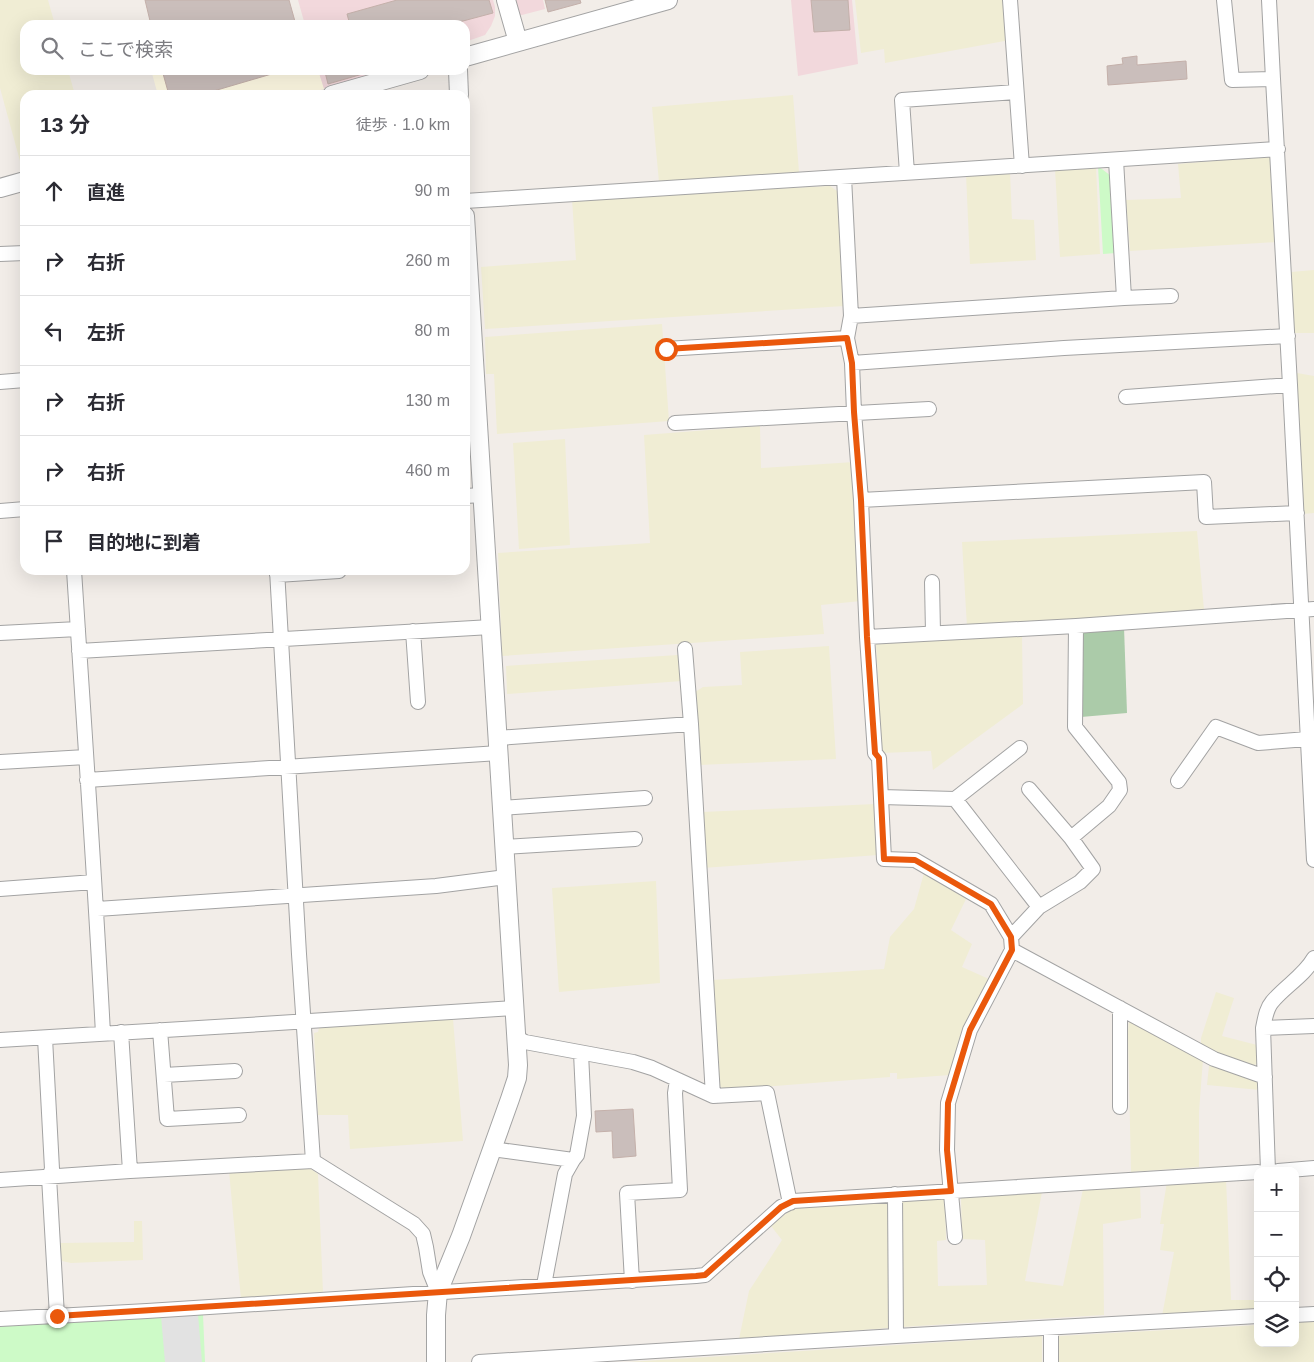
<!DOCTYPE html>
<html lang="ja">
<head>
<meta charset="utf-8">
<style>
	:root { --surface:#fff; --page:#f7f7f7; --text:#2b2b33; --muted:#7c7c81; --line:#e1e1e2 }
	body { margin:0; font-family:Arial,"Noto Sans JP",sans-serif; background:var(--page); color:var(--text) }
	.controls { position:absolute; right:15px; bottom:15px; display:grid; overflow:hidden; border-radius:10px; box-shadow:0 5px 20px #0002 }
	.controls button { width:45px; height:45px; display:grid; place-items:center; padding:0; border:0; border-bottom:1px solid var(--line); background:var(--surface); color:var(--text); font:25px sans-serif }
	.stop { position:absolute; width:15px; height:15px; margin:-11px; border:4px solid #ea580c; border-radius:50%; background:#fff }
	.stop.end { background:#ea580c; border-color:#fff; box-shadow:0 1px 5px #0008 }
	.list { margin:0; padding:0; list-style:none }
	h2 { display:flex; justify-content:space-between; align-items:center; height:65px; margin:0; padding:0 20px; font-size:21px }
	h2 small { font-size:16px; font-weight:400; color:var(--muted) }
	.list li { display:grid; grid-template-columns:32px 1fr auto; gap:15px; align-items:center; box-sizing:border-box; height:70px; padding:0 20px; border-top:1px solid var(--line) }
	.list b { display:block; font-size:19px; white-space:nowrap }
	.list em { font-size:16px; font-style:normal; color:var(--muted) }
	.icon { flex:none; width:28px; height:28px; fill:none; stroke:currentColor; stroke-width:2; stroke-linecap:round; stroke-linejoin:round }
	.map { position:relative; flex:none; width:1314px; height:1362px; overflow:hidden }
	.search { position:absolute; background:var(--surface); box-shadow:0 5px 20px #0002; left:20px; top:20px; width:450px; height:55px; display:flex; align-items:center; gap:12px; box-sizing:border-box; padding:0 18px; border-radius:15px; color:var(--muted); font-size:19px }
	.panel { position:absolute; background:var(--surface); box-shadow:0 5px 20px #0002; left:20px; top:90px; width:450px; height:485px; border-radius:15px }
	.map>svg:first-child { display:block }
	.commercial { fill:#f2d8dc }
	.education { fill:#fffae4 }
	.farmland { fill:#f0edd4 }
	.cemetery { fill:#abcba9 }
	.park { fill:#cdfac7 }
	.parking { fill:#e2e2e2 }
	.building { fill:#cabebb; stroke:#c4b0aa }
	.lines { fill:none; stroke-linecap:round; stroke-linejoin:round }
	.minor-casing { stroke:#a3a3a3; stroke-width:16 }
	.tertiary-casing { stroke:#a3a3a3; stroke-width:20 }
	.minor { stroke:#fff; stroke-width:14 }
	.tertiary { stroke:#fff; stroke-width:18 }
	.route { stroke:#ea580c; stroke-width:6 }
</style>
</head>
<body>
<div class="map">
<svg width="1314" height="1362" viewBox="0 0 1314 1362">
	<rect width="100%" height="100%" fill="#f2ede8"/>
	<path class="commercial" d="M298,0H493L495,7V16L491,26L485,35L465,42V25H305Z
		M514,0H543L545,9L518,16Z
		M791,0H852L858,64L798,76Z
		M318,70H392L323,89Z"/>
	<path class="education" d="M151,70H318L324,89L302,95H158Z"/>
	<path class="farmland" d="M0,0H48L55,25H25V70H68L75,95H25V171L23,172L0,88Z
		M855,0H1007L1010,40L885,63L884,49L861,53Z
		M793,95L799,172L659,182L652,107Z
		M1273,156L1277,242L1130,251L1126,200L1181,198L1178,164Z
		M1096,167L1100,254L1060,257L1055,169Z
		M1010,172L1012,219L1034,220L1036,260L970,264L966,174Z
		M830,186L837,191L844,306L485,329L481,267L576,260L572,199Z
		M1314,270V333H1294L1291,272Z
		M662,324L669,421L497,434L494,374H486L485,337Z
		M1297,373L1314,376V513L1302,514Z
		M760,426L761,468L854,462L861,601L821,605L824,634L502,656L498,553L650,543L644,435Z
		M565,439L570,545L519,549L513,443Z
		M1197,531L1204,610L967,627L962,542Z
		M1022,636L1023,704L933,770L931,751L882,753L876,643Z
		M829,646L836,759L699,765L695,692L703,687L742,685L740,652Z
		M678,655L682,681L507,694L506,666Z
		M875,804L878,855L703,868L702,812Z
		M924,873L967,897L951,930L972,944L962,967L989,979L950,1075L897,1079V1073H890V1077L724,1090L718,1084L712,980L884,969L890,937L914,909Z
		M656,881L660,983L559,992L552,888Z
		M1216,992L1234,998L1222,1036L1257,1045L1258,1064L1253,1065L1223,1057L1201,1046V1038Z
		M453,1019L463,1141L350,1149L348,1115H318L314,1033L318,1032L319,1028Z
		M1129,1021L1203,1059L1199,1112V1167L1131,1172L1128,1032Z
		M1212,1064L1260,1080V1090L1207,1085L1209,1066Z
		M308,1167L318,1174L323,1292L241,1299L229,1171Z
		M1226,1178L1231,1300H1256V1310L1162,1316L1174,1252L1160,1250L1164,1224H1160L1167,1182Z
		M1140,1184L1141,1218L1103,1224L1104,1315L901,1327L900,1204L904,1200L945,1197L946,1240L937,1241L938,1286L987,1285L985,1240L962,1239L961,1198L1042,1192L1025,1281L1063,1286L1083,1189Z
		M888,1201L889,1328L739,1339L749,1291L782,1240L771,1226L793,1208Z
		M134,1221H142L143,1260L71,1263L62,1261L60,1243L134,1242Z
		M1314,1321V1362H1058V1336L1258,1325V1343H1295V1323Z
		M1042,1336V1362H628Z"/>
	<path class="cemetery" d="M1124,627L1127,713L1081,717L1082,630Z"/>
	<path class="park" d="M1098,166L1111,176L1116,253L1103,254Z
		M203,1314L205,1362H0V1326Z"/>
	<path class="parking" d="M198,1314L202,1362H165L161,1316Z"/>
	<path class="building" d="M145,0H289L296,25H151Z
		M397,0H489L493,13L448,25H350L347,14Z
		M545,0H580L581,3L548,12Z
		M811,0H848L850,30L814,32Z
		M1137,56V65L1186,61L1187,79L1108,85L1107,66L1123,64L1122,58Z
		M162,70H275V73L200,95H169Z
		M332,70H366V73L328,84L325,72Z
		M633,1109L636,1156L613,1158L612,1131L596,1132L595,1111Z"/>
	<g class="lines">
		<defs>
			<path id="minor" d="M1010,0L1022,166
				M1224,0L1232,80L1273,79L1290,385L1314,860
				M1269,0L1273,79
				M907,173L902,100L1016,92
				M844,177L851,316L847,338L852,363L854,412L861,500L867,637L875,753L879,758L884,859L915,860L991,904L1011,937
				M465,201L1278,149
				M0,254L25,253
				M1124,298L1171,296
				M851,316L1124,298L1116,160
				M665,349L847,338
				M852,363L1064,348L1288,336
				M0,382L25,380
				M1126,397L1290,385
				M675,423L929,409
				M465,496L483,495
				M861,500L1204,482L1206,517L1297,513
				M0,511L25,509
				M74,570C84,725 95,879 103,1034
				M277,570L299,954L313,1161
				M277,575L339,571
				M932,582L933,633
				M413,631L418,702
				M0,633L78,629
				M867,637L1076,626L1314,609
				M685,649L691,724L713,1096
				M79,651L491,627
				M498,738L691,724
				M0,762L86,757
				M87,780L499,753
				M1178,781L1216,727L1258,743L1307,739
				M1029,789L1071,838L1093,869L1080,882L1039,907
				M881,797L955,799L1039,907L1011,937L1012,950L970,1030L948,1103L947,1150L955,1237
				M955,799L1020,748
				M502,808L645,798
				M1071,838L1109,806L1120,790L1119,782L1075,727L1076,626
				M504,847L635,839
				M0,889L94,882
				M97,909L436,886L506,877
				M1012,950L1214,1059L1265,1077
				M1120,1008V1107
				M1263,1028L1314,1026
				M160,1030L167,1119L239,1115
				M121,1032L130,1171
				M516,1037L525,1042L633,1062L652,1068L713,1096L767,1093L790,1203
				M45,1038L52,1169L49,1177L57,1316
				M0,1040C171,1029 343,1020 514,1008
				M164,1075L235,1071
				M492,1149L573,1160
				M1268,1171L1263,1028C1265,1019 1266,1009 1272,1002C1285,986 1304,976 1314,958
				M1278,1171L1314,1168
				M0,1180L130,1171L313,1161L414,1224L423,1234L426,1247L430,1272L438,1292
				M895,1194L896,1336
				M632,1281L627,1193L680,1190L675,1093L677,1080
				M544,1285L565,1174L573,1160L577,1155L584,1116L581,1053
				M1295,1315L1314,1314
				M0,1319L147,1311L696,1276L705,1275L781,1207L793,1201L1258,1172
				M1051,1328V1362
				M479,1362L896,1336L1258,1316"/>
			<path id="tertiary" d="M506,0L518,42
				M465,57L668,0
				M458,70L459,95
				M332,95L420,70
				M0,188L25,181
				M436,1362V1315L438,1292L461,1236L510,1099L517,1078L518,1065L465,216"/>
		</defs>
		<use href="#minor" class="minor-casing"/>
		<use href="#tertiary" class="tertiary-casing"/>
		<use href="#minor" class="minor"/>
		<use href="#tertiary" class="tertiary"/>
	</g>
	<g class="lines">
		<path class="route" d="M57,1316L696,1276L705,1275L781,1207L793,1201L951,1191L947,1150L948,1103L970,1030L1012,950L1011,937L991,904L915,860L884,859L879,758L875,753L867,637L861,500L854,412L852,363L847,338L666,349"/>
	</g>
</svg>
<div class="controls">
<button>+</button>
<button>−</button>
<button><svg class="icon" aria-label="locate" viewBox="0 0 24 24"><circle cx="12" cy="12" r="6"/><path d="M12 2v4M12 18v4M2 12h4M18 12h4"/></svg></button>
<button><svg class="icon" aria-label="layers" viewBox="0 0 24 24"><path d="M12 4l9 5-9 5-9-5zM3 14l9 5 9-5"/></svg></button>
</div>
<div class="stop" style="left:666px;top:349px"></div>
<div class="stop end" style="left:57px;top:1316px"></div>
<div class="search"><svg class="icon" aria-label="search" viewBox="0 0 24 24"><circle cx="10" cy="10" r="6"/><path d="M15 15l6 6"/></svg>ここで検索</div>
<section class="panel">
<h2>13 分<small>徒歩 · 1.0 km</small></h2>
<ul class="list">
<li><svg class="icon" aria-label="ahead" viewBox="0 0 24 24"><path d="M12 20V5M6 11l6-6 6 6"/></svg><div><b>直進</b></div><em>90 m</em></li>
<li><svg class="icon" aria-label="right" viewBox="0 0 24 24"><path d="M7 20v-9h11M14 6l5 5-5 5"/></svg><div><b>右折</b></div><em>260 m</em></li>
<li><svg class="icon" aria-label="left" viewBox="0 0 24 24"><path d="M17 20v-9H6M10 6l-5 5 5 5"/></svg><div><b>左折</b></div><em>80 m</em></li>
<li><svg class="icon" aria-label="right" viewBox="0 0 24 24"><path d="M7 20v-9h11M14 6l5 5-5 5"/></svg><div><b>右折</b></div><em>130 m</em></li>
<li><svg class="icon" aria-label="right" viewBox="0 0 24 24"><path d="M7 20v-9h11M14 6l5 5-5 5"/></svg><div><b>右折</b></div><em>460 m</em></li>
<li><svg class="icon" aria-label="arrive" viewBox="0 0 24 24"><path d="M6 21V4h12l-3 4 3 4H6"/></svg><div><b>目的地に到着</b></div></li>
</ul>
</section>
</div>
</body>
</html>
